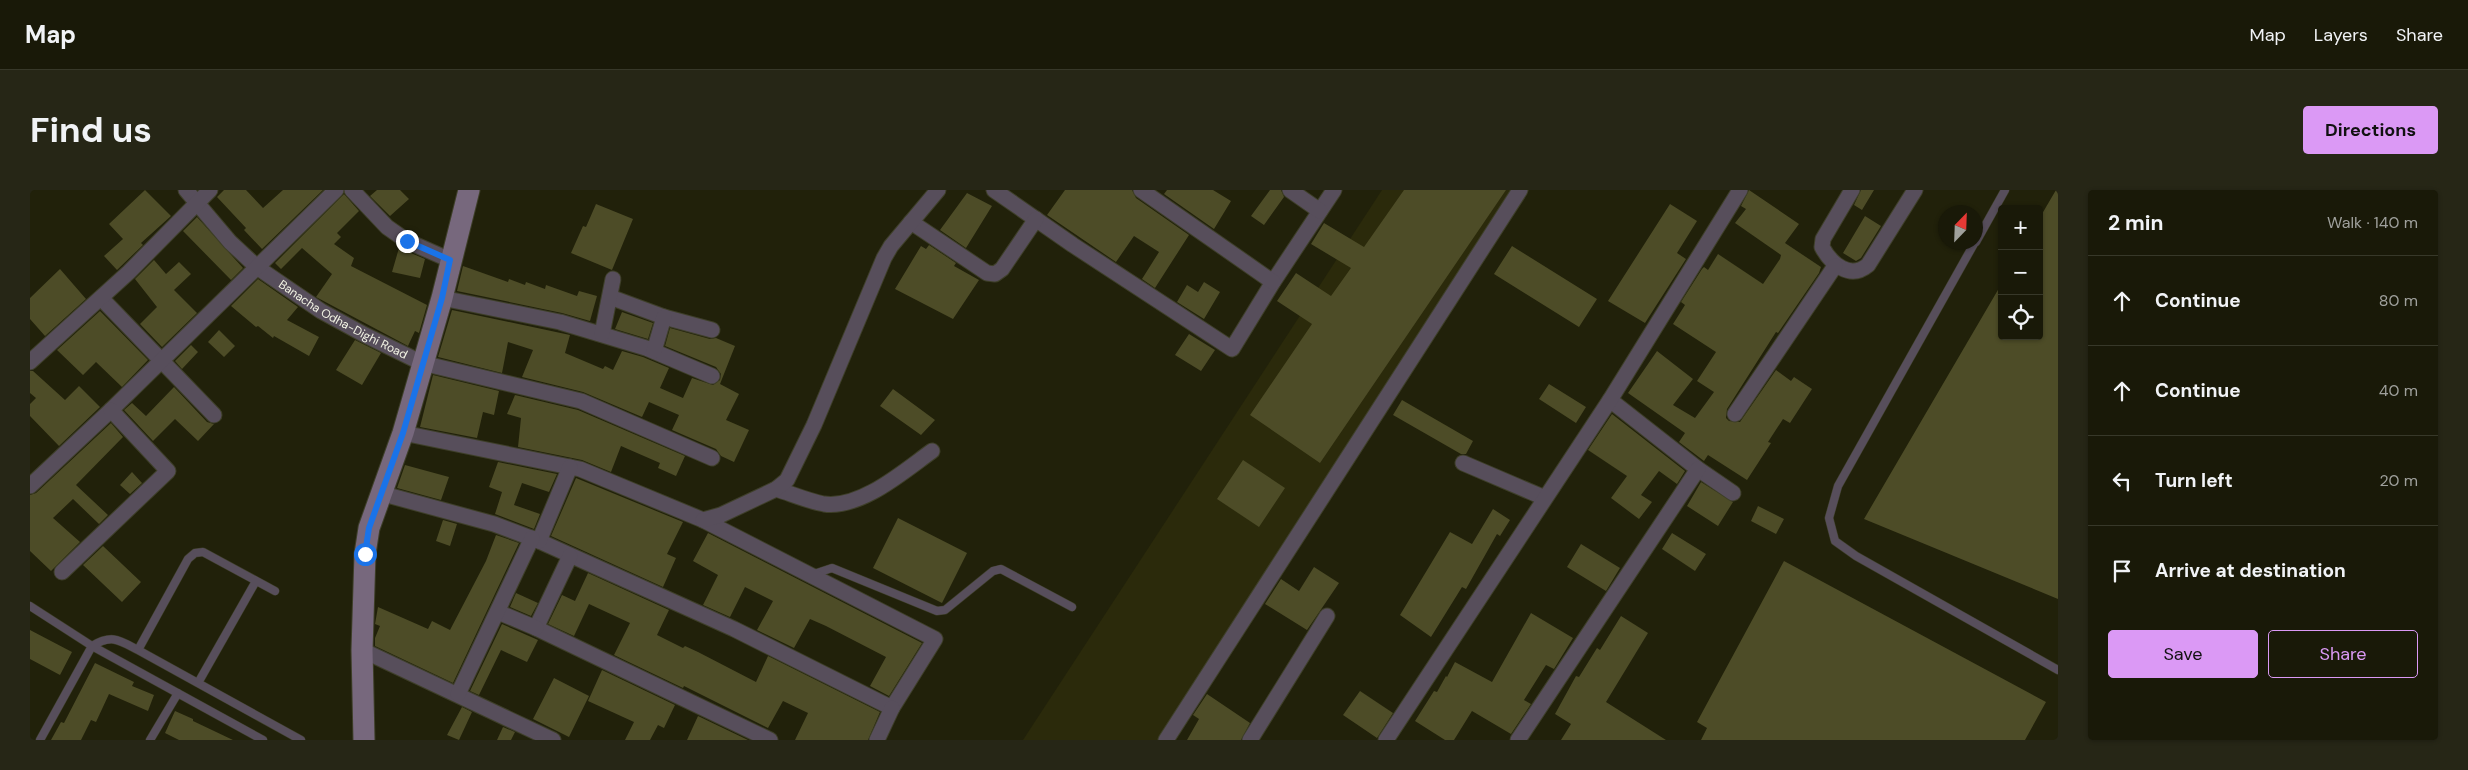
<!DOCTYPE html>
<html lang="en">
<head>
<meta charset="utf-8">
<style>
	:root { --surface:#191908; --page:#262616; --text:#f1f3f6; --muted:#9fa09c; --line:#373829; --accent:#db99f5 }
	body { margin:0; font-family:"DM Sans",sans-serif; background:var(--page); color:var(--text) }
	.controls { position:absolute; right:15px; top:15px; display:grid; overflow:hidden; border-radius:5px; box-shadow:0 1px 4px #0004 }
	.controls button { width:45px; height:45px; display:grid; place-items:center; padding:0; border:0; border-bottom:1px solid var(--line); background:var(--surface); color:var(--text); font:25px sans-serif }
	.compass { position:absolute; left:1908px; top:15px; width:45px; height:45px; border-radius:50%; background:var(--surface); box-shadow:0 1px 4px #0004; rotate:23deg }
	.stop { position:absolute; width:15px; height:15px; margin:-11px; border:4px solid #1a73e8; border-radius:50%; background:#fff }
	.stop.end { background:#1a73e8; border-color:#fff; box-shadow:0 1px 5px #0008 }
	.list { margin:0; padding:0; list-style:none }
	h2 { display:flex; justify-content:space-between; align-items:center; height:65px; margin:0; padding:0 20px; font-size:21px }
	h2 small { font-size:16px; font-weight:400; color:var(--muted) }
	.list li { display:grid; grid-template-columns:32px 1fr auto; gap:15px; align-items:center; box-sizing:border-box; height:90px; padding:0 20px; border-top:1px solid var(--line) }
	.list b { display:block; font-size:19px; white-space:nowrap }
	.list em { font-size:16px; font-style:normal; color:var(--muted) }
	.actions { display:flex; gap:10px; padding:15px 20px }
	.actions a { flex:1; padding:11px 0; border:1px solid var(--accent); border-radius:5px; text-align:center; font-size:18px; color:var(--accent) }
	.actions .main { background:var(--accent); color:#111 }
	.icon { flex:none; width:28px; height:28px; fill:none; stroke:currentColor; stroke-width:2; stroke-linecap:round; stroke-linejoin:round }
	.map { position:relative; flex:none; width:2028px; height:550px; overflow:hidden; border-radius:5px }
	header { display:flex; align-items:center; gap:30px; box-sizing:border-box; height:70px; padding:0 25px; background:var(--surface); border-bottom:1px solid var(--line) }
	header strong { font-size:24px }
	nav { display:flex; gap:28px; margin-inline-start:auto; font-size:18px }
	.intro { display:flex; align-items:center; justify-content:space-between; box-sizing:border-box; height:120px; padding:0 30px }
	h1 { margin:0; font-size:35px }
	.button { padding:12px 22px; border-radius:5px; background:var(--accent); color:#111; font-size:18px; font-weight:700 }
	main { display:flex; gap:30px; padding:0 30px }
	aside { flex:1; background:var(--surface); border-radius:5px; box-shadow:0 1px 4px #0004 }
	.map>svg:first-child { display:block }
	.built { fill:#2b2a0b }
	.building { fill:#4d4c27 }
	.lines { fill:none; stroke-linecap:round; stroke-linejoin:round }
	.lane-casing { stroke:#3e3f29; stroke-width:9 }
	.street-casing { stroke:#3e3f29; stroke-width:17 }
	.secondary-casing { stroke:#3e3f29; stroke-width:23 }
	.lane { stroke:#574e5b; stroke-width:8 }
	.street { stroke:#574e5b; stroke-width:15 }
	.secondary { stroke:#77687d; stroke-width:21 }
	.route { stroke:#1a73e8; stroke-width:6 }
	.labels { text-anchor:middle; stroke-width:4; stroke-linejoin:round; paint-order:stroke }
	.street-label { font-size:12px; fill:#f3f4e5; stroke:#0a0a03 }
</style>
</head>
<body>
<header>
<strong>Map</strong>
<nav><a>Map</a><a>Layers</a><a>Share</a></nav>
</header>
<div class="intro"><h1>Find us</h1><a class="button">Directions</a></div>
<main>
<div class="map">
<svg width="2028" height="550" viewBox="0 0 2028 550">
	<rect width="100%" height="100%" fill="#21210a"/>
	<path class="built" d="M1352,0H1499L1139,550H993Z"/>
	<path class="building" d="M115,0L141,26L111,53L113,55L87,80L74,66L93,49L79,34Z
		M194,0H216L233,18L253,0H293L232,59L214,40L216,38L187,7Z
		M347,0H370L379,9L360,26L340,6Z
		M1035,0H1102L1106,8L1159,45L1125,98L1112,89L1129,62L1104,46L1086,72L1017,25Z
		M1137,0H1183L1201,11L1184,39L1134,4Z
		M1240,0H1251L1254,7L1234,35L1221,26Z
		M1374,0H1476L1290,273L1220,225L1282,134L1247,111L1266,83L1301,106L1321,78L1281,54L1294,33L1334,57Z
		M1719,0L1769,34L1755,53L1791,77L1789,83L1748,143L1746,142L1697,219L1696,228L1699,231L1710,232L1746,180L1761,191L1764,187L1782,199L1760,233L1753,229L1738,252L1741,253L1717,290L1678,265L1674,271L1649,252L1655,243L1598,203L1627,161L1663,189L1643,215L1665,228L1684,202L1667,191L1686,162L1643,134L1655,115L1651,112L1672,79L1674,77L1678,80L1688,64L1733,94L1750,69L1751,65L1705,33L1716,19L1711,16Z
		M1831,0H1844L1832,20L1824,15Z
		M2026,0H2028V409L1834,329L1972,93V146H2009V29Z
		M937,3L962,16L936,58L910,40Z
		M314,4L329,21L307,43L311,47L304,54L324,68L321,76L397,115L389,143L385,141L378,156L286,107L302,84L272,58L251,79L245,73Z
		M566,14L603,29L582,80L541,63L553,36L556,37Z
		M1640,14L1667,31L1647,63L1656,69L1615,133L1578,111Z
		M1835,26L1851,36L1831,68L1826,71L1813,63Z
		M167,27L213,78L201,90L153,41Z
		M899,55L926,73L924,76L949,90L923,129L865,99L891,56L896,59Z
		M1482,56L1567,109L1549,137L1464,84Z
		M369,58L395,69L390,88L362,82Z
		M124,70L136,84L149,72L161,84L144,100L167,123L132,157L110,134L127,117L105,89Z
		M433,76L478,92L479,89L495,95L496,92L515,99L516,95L547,106L549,101L567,106L560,131L532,123L427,101Z
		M30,79L56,109L15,146L0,129V108Z
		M228,89L268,117L257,130L289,147L279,166L244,146L243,148L228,136L226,137L201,116Z
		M1174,92L1190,102L1174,129L1147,112L1157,95L1168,102Z
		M422,120L540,145L535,163L573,179L575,176L583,180L592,161L613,167L639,178L630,198L653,208L662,188L683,195L690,190L691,184L686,177L635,156L640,138L680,149L686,148L705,156L690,194L709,204L696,230L719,240L704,272L691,266L686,259L642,240L649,225L619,212L612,227L553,202L492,187L503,160L478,152L472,183L408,167Z
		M70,121L118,170L92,197L66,172L53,185L27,160Z
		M592,122L623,133L618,149L585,139Z
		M189,140L205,156L194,167L178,152Z
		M1159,144L1185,160L1171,181L1145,165Z
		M325,150L351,163L332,195L306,180Z
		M161,155L168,162L152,179L145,171Z
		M0,181H3L35,210L49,196L70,217L29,256L0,226V214L6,208L0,203Z
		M403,185L469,201L464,225L453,222L447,248L390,237Z
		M1519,194L1556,217L1546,233L1509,209Z
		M144,197L177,232L184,234L168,251L145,229L123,251L94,220L102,213L116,226Z
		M863,199L905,230L891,245L850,216Z
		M485,205L548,220L655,266L646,286L628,278L630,273L591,256L581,282L552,270L488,257L491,228L477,224Z
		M1372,210L1443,251L1436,264H1431L1363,225Z
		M1582,224L1655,281L1647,294L1629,281L1611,305L1622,312L1609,329L1581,308L1597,286L1558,260Z
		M81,233L93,247L46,295L78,325L69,334L43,309L23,328L50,352L21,381L0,361V305L6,303Z
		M1213,270L1255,298L1229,337L1187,309Z
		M468,272L527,284L519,302L492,293L484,315L510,324L504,339L465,324L472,302L459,297Z
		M375,275L419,287L411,310L367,298Z
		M102,282L112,293L100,304L90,295Z
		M546,288L653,332L637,364L646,368L633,397L521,346Z
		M1671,292L1703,312L1688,336L1657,316Z
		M1728,316L1754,329L1746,344L1721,331Z
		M1463,319L1480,330L1470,346L1467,344L1436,399L1432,397L1401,447L1370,425L1420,342L1442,354Z
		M868,328L937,363L912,413L843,378Z
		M413,330L427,334L420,356L406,351Z
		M678,343L892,453L859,506L840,496L856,467L796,436L780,429L764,458L727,440L743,411L715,397L700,427L673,415L688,385L663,371Z
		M1642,343L1676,364L1665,381L1632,359Z
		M466,345L489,353L423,493L345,456V448L350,436L345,434L348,417L398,439L402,431L420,440L456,371Z
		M1551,354L1590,378L1576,401L1537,377Z
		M73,356L111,392L92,412L53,375Z
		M1754,371L2016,512L1995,550H1671L1677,538L1667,532Z
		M1284,377L1309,393L1277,440L1235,414L1251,389L1269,401Z
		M558,383L639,420L627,445L653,458L655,456L668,462L726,492L738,466L850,522L838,550H765L778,523L753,511L738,538L654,496L653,498L584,465L600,433L559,414L544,446L518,434L532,405L545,411Z
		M486,403L508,413L501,426L480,417Z
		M1501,423L1543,448L1524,479L1516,475L1494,510L1501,514L1481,544L1442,521L1424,550H1415L1385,531L1404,501L1407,502L1416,486L1417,487L1425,472L1462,492Z
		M1591,426L1618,443L1576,512L1636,550H1531L1541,534L1525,524L1546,486L1549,487L1567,458L1570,460Z
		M472,434L508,450L497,472L471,460L449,505L440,501Z
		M0,440L42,462L30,485L0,469Z
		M65,473L104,492L102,496L124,505L118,521L79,504L66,532L61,530L51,550H21L31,532L34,533Z
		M572,480L645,515L634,538L628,535L620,550H595L604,532L558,511Z
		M524,488L559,506L539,547L503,529Z
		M1330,501L1363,523L1347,548L1313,525Z
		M1177,504L1220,533L1211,550H1157L1169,529L1163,525Z
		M432,517L442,522L429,550L417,545Z
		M145,521L163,529V531L203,550H149L135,543Z
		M668,526L718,550H657Z
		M473,537L485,542L481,550H467Z"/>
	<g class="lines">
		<defs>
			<path id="lane" d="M1945,52L1808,296L1799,328L1805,351L1826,366L2028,480
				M1946,52L1975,0
				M781,385L802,378L907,421L915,420L963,381L971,379L1042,417
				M0,416L62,456L233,550
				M108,460L158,369L165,363L173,362L245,401
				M168,493L226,391
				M10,550L62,456C82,444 89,450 108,460L271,550
				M120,550L148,503"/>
			<g id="street">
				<path id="s1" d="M156,0L200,52L228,78L291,121L335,145L392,173L551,211L682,268"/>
				<path d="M322,0L357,37L377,51L420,70"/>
				<path d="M964,0L1043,55L1202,159L1243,92L1304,0"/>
				<path d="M1111,0L1243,92"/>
				<path d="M1260,0L1290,21"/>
				<path d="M1822,0L1793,49L1792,57C1801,74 1820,90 1838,75L1885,0"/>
				<path d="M881,32L957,83L965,84L972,79L1006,29"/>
				<path d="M580,107L634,127L682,140"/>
				<path d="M71,108L184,225"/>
				<path d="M412,108L530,132L616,158L682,186"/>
				<path d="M572,144L583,89"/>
				<path d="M624,161L634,127"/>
				<path d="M0,172L99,82L180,0"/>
				<path d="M1580,210L1668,279L1703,303"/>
				<path d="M1705,224L1805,76"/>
				<path d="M1433,273L1515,308"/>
				<path d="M0,296L81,220L306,0"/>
				<path d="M746,299C762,304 778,311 794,314C831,319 874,281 902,261"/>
				<path d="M350,303L464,334L509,351L704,439L862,518L905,449L673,330L550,279L373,243"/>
				<path d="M673,330L691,325L746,299L757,290L784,235L854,68L861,56L908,0"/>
				<path d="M509,351L540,277"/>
				<path d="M540,366L506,438L740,550"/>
				<path d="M32,382L138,281L81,220"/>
				<path d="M468,422L506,438"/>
				<path d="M332,460L523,550"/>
				<path d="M428,504L502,348"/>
				<path d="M847,550L862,518"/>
				<path d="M1136,550L1490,0"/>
				<path d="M1220,550L1297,426"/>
				<path d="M1356,550L1580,210L1710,0"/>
				<path d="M1488,550L1668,279"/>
			</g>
			<path id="secondary" d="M334,550L332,460L335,364L339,338L373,243L412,108L439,0"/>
		</defs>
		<use href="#lane" class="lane-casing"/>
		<use href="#street" class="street-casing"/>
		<use href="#secondary" class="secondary-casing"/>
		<use href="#lane" class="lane"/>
		<use href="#street" class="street"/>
		<use href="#secondary" class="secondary"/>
	</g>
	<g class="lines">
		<path class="route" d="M335,364L339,338L373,243L412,108L420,70L377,51"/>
	</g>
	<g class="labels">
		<g class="street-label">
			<text dy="4" stroke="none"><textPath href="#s1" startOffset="206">Banacha Odha-Dighi Road</textPath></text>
		</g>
	</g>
</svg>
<div class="controls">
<button>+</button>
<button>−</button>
<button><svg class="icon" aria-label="locate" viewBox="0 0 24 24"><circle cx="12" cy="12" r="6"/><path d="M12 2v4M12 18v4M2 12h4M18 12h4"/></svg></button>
</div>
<svg class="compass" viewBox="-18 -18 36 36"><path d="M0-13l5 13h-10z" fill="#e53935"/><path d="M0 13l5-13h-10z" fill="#9fa09c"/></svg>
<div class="stop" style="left:335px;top:364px"></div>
<div class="stop end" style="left:377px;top:51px"></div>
</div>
<aside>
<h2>2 min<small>Walk · 140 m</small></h2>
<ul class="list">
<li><svg class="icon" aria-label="ahead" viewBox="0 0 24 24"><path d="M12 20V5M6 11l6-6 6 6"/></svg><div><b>Continue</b></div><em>80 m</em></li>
<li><svg class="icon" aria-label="ahead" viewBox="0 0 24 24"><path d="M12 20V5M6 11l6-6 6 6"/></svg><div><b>Continue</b></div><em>40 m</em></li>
<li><svg class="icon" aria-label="left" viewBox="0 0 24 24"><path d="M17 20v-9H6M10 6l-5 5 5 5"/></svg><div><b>Turn left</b></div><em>20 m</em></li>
<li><svg class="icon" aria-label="arrive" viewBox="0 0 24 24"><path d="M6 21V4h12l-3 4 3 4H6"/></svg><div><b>Arrive at destination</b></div></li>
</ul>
<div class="actions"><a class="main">Save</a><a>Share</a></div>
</aside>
</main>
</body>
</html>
